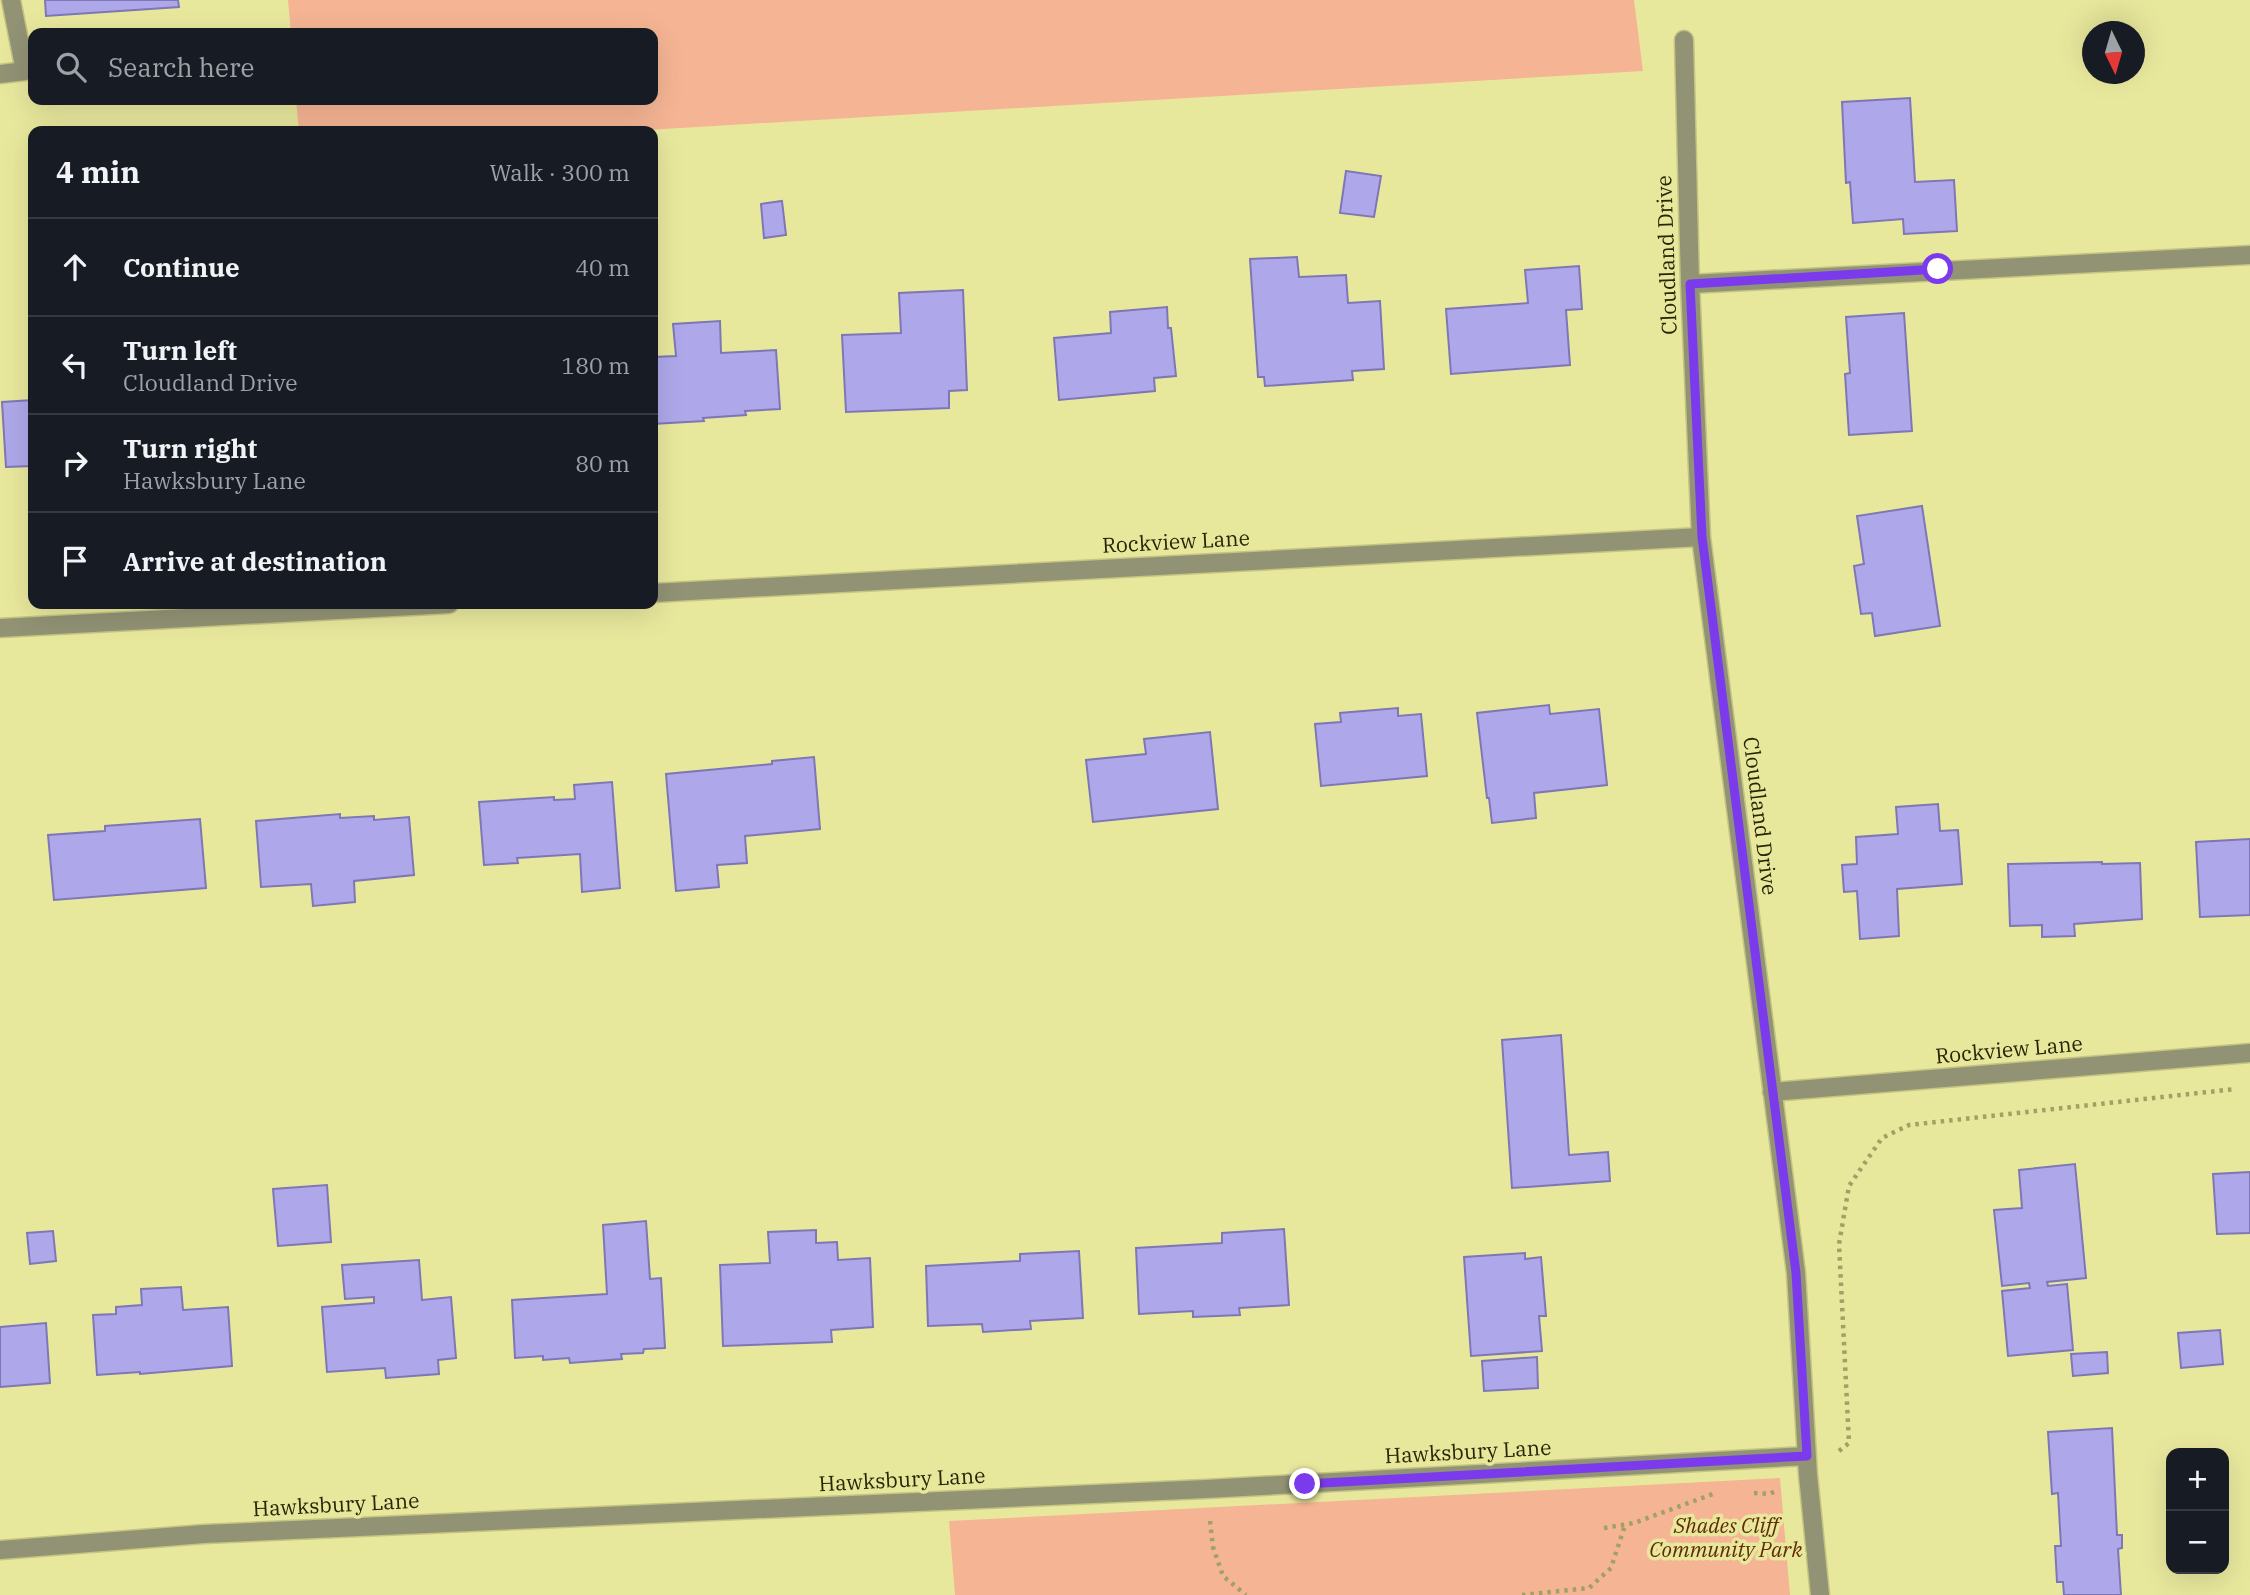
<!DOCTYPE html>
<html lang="en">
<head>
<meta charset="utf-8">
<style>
	:root { --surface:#171b24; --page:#20242c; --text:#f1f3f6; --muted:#9ea1a6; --line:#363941 }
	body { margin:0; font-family:"IBM Plex Serif",serif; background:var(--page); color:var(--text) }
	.controls { position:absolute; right:21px; bottom:21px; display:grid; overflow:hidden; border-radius:14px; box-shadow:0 7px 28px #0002 }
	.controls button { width:63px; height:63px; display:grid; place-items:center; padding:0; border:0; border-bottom:2px solid var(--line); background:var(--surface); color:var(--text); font:35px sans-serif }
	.compass { position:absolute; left:2082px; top:21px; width:63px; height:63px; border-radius:50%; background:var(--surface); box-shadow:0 7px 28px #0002; rotate:175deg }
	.stop { position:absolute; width:21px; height:21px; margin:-16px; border:5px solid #7c3aed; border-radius:50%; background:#fff }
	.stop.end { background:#7c3aed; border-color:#fff; box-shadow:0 2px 7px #0008 }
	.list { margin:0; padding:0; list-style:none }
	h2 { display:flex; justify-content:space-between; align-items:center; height:91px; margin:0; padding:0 28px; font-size:30px }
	h2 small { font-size:23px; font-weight:400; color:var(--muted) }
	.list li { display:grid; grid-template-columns:46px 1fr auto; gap:21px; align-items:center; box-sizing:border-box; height:98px; padding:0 28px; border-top:2px solid var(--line) }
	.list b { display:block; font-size:26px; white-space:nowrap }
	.list p { margin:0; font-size:23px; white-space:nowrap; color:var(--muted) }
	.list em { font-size:23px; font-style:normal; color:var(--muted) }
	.icon { flex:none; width:38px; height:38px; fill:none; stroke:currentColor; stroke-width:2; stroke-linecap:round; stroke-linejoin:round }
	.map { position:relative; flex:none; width:2250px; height:1595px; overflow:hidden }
	.search { position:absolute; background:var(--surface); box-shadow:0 7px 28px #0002; left:28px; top:28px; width:630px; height:77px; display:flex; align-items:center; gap:18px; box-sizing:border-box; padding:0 24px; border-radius:14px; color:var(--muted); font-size:26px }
	.panel { position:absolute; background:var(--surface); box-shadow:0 7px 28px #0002; left:28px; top:126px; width:630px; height:483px; border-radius:14px }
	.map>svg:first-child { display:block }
	.green { fill:#f5b594 }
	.building { fill:#aea8ea; stroke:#7e77b6; stroke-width:2 }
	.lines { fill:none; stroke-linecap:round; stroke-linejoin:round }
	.service-casing { stroke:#c5c582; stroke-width:21 }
	.minor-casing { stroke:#c5c582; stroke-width:21 }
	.path { stroke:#a1a166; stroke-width:4.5; stroke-dasharray:3.5 5; stroke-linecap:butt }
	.service { stroke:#929375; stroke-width:18 }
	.minor { stroke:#929375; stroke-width:18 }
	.route { stroke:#7c3aed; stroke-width:9 }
	.labels { text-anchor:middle; stroke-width:7; stroke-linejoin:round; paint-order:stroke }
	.street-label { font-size:21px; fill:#272607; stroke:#e8e89d }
	.park-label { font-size:21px; font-style:italic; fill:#622b07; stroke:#e8e89d }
</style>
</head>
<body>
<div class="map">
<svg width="2250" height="1595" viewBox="0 0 2250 1595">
	<rect width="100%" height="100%" fill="#e8e89d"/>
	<path class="green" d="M288,0H1634L1643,71L630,131H299L296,100H653V33H291Z
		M1780,1478L1790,1595H955L949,1521Z"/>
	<path class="building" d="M45,0H178L179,7L46,16Z
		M1910,98L1915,182L1954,180L1957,231L1904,234L1903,219L1853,223L1850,182L1846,183L1842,102Z
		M1346,171L1381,176L1374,217L1340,213Z
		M782,201L786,235L764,238L761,204Z
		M1297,257L1299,277L1346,275L1348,303L1380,301L1384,369L1352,371L1353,380L1265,386L1264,377H1258L1250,259Z
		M1579,266L1582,309L1566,310L1570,365L1451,374L1446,309L1528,303L1525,270Z
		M963,290L967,390L949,391V408L846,412L842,335L901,333L899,293Z
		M1167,307L1168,328H1171L1176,376L1154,378L1155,391L1059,400L1054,338L1111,333L1110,312Z
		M1904,313L1912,431L1849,435L1845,374L1850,373L1846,317Z
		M720,321L721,353L776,350L780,409L745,411L746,415L703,418L704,421L653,424V357L676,356L673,324Z
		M33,400V466L6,467L2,402Z
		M1922,506L1940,626L1875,636L1872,613L1861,614L1854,566L1864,564L1857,516Z
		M1549,705L1550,714L1599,709L1607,785L1534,793L1536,818L1492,823L1489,798H1487L1477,713Z
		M1398,708V716L1421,714L1427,776L1321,786L1315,724L1341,722L1340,713Z
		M1210,732L1218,809L1093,822L1086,760L1146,754L1144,739Z
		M814,757L820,829L745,836L747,863L717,865L719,887L676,891L666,774L772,764V761Z
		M612,782L620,888L582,892L580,854L517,858L518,863L484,865L479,802L554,797V800L575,799L574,785Z
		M1938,804L1940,831L1958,830L1962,884L1897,889L1899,936L1860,939L1857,891L1844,892L1842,865L1857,864L1856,837L1898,834L1896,807Z
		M340,814V818L374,816V820L409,817L414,875L354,881L355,902L313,906L311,884L261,887L256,821Z
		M200,819L206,888L54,900L48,835L105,831V826Z
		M2250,839V915L2200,917L2196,842Z
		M2102,862V864L2140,863L2142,919L2074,924L2075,936L2042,937V925L2010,926L2008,864Z
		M1561,1035L1569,1155L1608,1152L1610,1181L1512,1188L1502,1040Z
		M2075,1164L2086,1278L2047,1282L2048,1286L2067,1284L2073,1350L2008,1356L2002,1291L2030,1288L2029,1283L2002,1286L1994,1210L2022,1208L2019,1170Z
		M2250,1172V1233L2217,1234L2213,1174Z
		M327,1185L331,1242L278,1246L273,1189Z
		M646,1221L650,1279L661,1278L665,1348L644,1349L643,1353L621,1354L622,1359L570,1363L569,1358L543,1360V1356L515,1358L512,1300L607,1294L603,1225Z
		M1284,1229L1289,1305L1239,1308L1240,1315L1193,1317V1311L1139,1314L1136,1248L1222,1243V1233Z
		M816,1230V1243L837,1242L838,1260L870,1258L873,1327L831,1330L832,1342L723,1346L720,1265L770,1263L768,1232Z
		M53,1231L56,1261L30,1264L27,1233Z
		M1079,1251L1083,1318L1030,1321L1031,1329L983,1332L982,1324L928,1326L926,1266L1020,1261V1254Z
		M1525,1253V1259L1541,1257L1546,1316H1539L1542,1351L1471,1356L1464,1257Z
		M419,1260L422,1300L451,1297L456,1358L438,1360L439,1374L386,1378L385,1368L327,1372L322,1307L374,1303V1297L345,1299L342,1265Z
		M181,1287L183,1310L228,1307L232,1366L140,1374V1372L97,1375L93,1315L116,1314V1307L142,1305L141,1289Z
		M46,1323L50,1383L0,1387V1327Z
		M2220,1330L2223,1364L2181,1368L2178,1333Z
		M2107,1352L2108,1373L2073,1376L2071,1354Z
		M1537,1357L1538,1388L1484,1391L1482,1361Z
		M2112,1428L2117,1535H2122V1548L2118,1549L2121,1595H2064L2063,1582H2057L2055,1546H2061L2058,1493L2052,1494L2048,1432Z"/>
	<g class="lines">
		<defs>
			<path id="service" d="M0,74L25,71L11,0
				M1690,284L2250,255"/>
			<path id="minor" d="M1684,40L1690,284L1701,537L1796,1273L1808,1475L1820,1595
				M653,593L1701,537
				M0,628L449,604
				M1772,1092L2250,1053
				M0,1550L204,1534L1206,1489L1807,1456"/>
		</defs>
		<use href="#service" class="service-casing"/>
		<use href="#minor" class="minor-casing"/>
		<path class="path" d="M1839,1451L1849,1443L1839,1244L1849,1186L1882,1138L1909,1125L2235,1089
			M1754,1493L1769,1494L1776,1491
			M1210,1521L1213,1547L1223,1576L1246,1595
			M1604,1528L1634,1523L1713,1494
			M1522,1595L1589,1588L1611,1568L1625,1525"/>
		<use href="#service" class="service"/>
		<use href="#minor" class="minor"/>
	</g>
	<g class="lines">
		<path class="route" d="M1305,1484L1807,1456L1796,1273L1702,537L1690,284L1938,269"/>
	</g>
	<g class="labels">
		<g class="street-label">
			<text transform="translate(1667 255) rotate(-92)" y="7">Cloudland Drive</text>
			<text transform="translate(1176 542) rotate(-3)" y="7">Rockview Lane</text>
			<text transform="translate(1760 816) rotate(83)" y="7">Cloudland Drive</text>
			<text transform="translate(2009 1050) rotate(-5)" y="7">Rockview Lane</text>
			<text transform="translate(1468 1452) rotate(-3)" y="7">Hawksbury Lane</text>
			<text transform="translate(902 1480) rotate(-3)" y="7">Hawksbury Lane</text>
			<text transform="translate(336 1505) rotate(-3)" y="7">Hawksbury Lane</text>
		</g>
		<g class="park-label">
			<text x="1726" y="1533">Shades Cliff<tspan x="1726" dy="24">Community Park</tspan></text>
		</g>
	</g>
</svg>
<div class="controls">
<button>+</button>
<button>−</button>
</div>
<svg class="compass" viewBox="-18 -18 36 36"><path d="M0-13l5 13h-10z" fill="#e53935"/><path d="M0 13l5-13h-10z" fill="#9ea1a6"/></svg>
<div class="stop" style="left:1938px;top:269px"></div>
<div class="stop end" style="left:1305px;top:1484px"></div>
<div class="search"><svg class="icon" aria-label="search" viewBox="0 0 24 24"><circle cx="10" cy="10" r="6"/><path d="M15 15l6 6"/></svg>Search here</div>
<section class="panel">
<h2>4 min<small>Walk · 300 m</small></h2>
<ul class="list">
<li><svg class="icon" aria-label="ahead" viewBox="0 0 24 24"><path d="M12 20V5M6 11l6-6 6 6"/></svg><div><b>Continue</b></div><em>40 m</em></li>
<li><svg class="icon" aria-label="left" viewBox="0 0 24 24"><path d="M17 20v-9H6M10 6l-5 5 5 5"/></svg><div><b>Turn left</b><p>Cloudland Drive</p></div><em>180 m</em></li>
<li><svg class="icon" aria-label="right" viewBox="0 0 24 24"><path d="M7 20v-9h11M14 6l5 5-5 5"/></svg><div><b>Turn right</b><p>Hawksbury Lane</p></div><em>80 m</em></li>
<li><svg class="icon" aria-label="arrive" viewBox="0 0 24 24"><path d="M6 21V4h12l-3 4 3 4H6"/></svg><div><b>Arrive at destination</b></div></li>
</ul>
</section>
</div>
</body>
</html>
